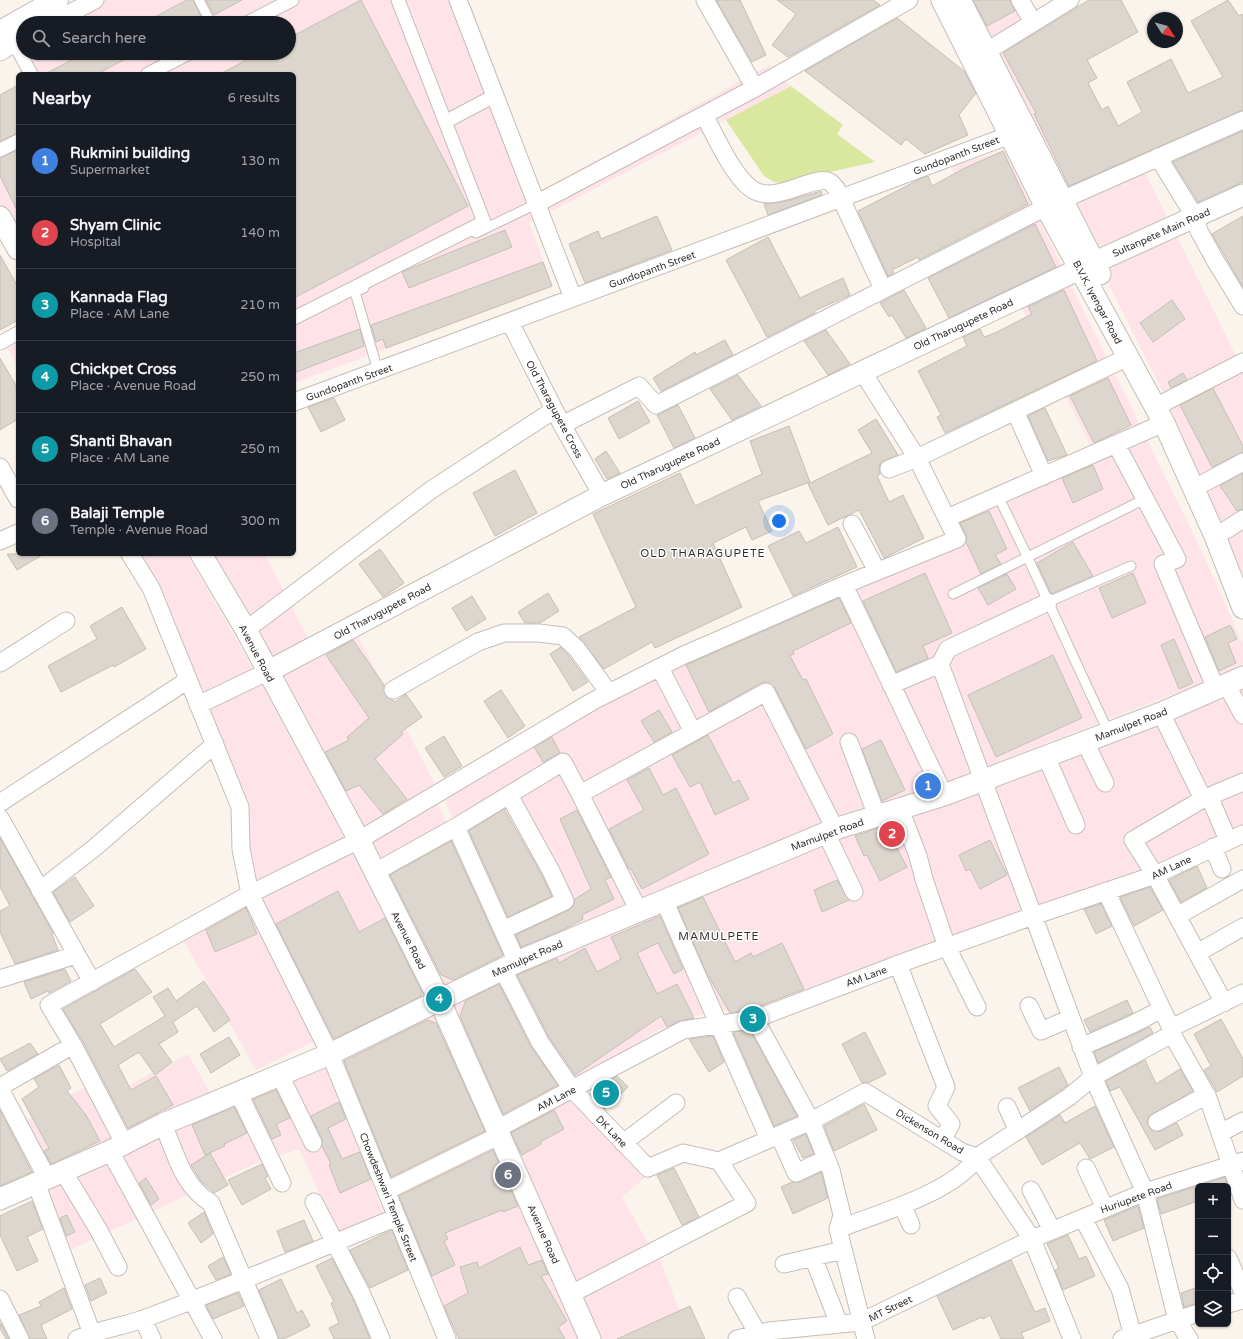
<!DOCTYPE html>
<html lang="en">
<head>
<meta charset="utf-8">
<style>
	:root { --surface:#171b24; --page:#242831; --text:#f1f3f6; --muted:#9ea1a6; --line:#363941; --accent:#8fb3b9 }
	body { margin:0; font-family:"Varela Round",sans-serif; background:var(--page); color:var(--text) }
	.controls { position:absolute; right:12px; bottom:12px; display:grid; overflow:hidden; border-radius:6px; box-shadow:0 1px 3px #0004 }
	.controls button { width:36px; height:36px; display:grid; place-items:center; padding:0; border:0; border-bottom:1px solid var(--line); background:var(--surface); color:var(--text); font:20px sans-serif }
	.compass { position:absolute; left:1147px; top:12px; width:36px; height:36px; border-radius:50%; background:var(--surface); box-shadow:0 1px 3px #0004; rotate:126deg }
	.you { position:absolute; left:779px; top:521px; width:14px; height:14px; margin:-10px; border:3px solid #fff; border-radius:50%; background:#1a73e8; box-shadow:0 0 0 6px #1a73e833 }
	.badge { display:grid; place-items:center; width:26px; height:26px; border-radius:50%; background:var(--accent); color:#fff; font-size:13px; font-weight:700 }
	.pin { position:absolute; translate:-50% -50%; border:2px solid #fff; box-shadow:0 1px 4px #0006 }
	.list { margin:0; padding:0; list-style:none }
	h2 { display:flex; justify-content:space-between; align-items:center; height:52px; margin:0; padding:0 16px; font-size:17px }
	h2 small { font-size:13px; font-weight:400; color:var(--muted) }
	.list li { display:grid; grid-template-columns:26px 1fr auto; gap:12px; align-items:center; box-sizing:border-box; height:72px; padding:0 16px; border-top:1px solid var(--line) }
	.list b { display:block; font-size:15px; white-space:nowrap }
	.list p { margin:0; font-size:13px; white-space:nowrap; color:var(--muted) }
	.list em { font-size:13px; font-style:normal; color:var(--muted) }
	.icon { flex:none; width:22px; height:22px; fill:none; stroke:currentColor; stroke-width:2; stroke-linecap:round; stroke-linejoin:round }
	.map { position:relative; flex:none; width:1243px; height:1339px; overflow:hidden }
	.search { position:absolute; background:var(--surface); box-shadow:0 1px 3px #0004; left:16px; top:16px; width:280px; height:44px; display:flex; align-items:center; gap:10px; box-sizing:border-box; padding:0 14px; border-radius:22px; color:var(--muted); font-size:15px }
	.panel { position:absolute; background:var(--surface); box-shadow:0 1px 3px #0004; left:16px; top:72px; width:280px; height:484px; border-radius:6px }
	.map>svg:first-child { display:block }
	.commercial { fill:#fee3e9 }
	.green { fill:#dae79e }
	.building { fill:#ddd6ce; stroke:#c5bfb7 }
	.lines { fill:none; stroke-linecap:round; stroke-linejoin:round }
	.service-casing { stroke:#c5beb7; stroke-width:11 }
	.pedestrian-casing { stroke:#c5beb7; stroke-width:15 }
	.minor-casing { stroke:#c5beb7; stroke-width:19 }
	.tertiary-casing { stroke:#c5beb7; stroke-width:23 }
	.primary-casing { stroke:#c5beb7; stroke-width:24 }
	.service { stroke:#fff; stroke-width:9 }
	.pedestrian { stroke:#fff; stroke-width:13 }
	.minor { stroke:#fff; stroke-width:17 }
	.tertiary { stroke:#fff; stroke-width:21 }
	.primary { stroke:#fff; stroke-width:22 }
	.labels { text-anchor:middle; stroke-width:3; stroke-linejoin:round; paint-order:stroke }
	.street-label { font-size:10px; fill:#302d2a; stroke:#fff }
	.neighbourhood-label { font-size:11px; letter-spacing:1px; fill:#302d2a; stroke:#fff }
</style>
</head>
<body>
<div class="map">
<svg width="1243" height="1339" viewBox="0 0 1243 1339">
	<rect width="100%" height="100%" fill="#fbf4ec"/>
	<path class="commercial" d="M77,0H469L541,191L770,65L791,86L529,223L553,287L294,383V74H36L25,53H289V23H34Z
		M972,0H1025L1144,170L1243,370V575L1165,396L1093,253Z
		M1005,151L1196,539L1243,644V663L1240,668L950,781L750,856L517,955L442,795L607,699L741,632L963,542L953,521L1096,457L951,166Z
		M18,153V240L0,208V163Z
		M18,341V367L6,347Z
		M142,554H187L253,668L347,842L256,884L174,627Z
		M213,554H265L316,655L358,636L436,786L360,831L247,611Z
		M1243,684V828L1143,874L743,1018L719,1008L658,1030L572,1085L511,973L795,852Z
		M436,800L511,956L453,986L443,984L367,839Z
		M353,850L428,993L424,1000L334,1048L258,896Z
		M247,901L262,938L315,1041L256,1070L182,938Z
		M503,975L570,1093L659,1166L622,1197L651,1248L576,1284L453,1019L454,1006L462,997Z
		M424,1017H434L443,1022L581,1339H456L363,1128L376,1122L371,1113L361,1118L335,1062Z
		M188,1054L211,1094L50,1172L24,1121L88,1085L96,1103Z
		M325,1065L386,1219L341,1241L299,1149L254,1164L70,1250L46,1188L146,1139Z
		M660,1259L690,1339H599L581,1296Z"/>
	<path class="green" d="M791,86L843,125L837,134L875,162L780,183L774,182L764,176L726,120Z"/>
	<path class="building" d="M187,0H193L202,19L195,23H143Z
		M206,0H242L214,15Z
		M361,0L468,206L294,298V74H220L260,53H289V38Z
		M716,0H740L766,55L752,62Z
		M777,0H873L880,5L788,57L772,45L796,14Z
		M973,0H1010L1015,11L987,26Z
		M1089,0H1121L1138,32L1087,60L1097,78L1088,83L1102,110L1108,106L1118,126L1142,112L1127,82L1171,59L1188,93L1223,77L1191,21L1228,0L1239,16L1243,14V110L1069,186L1034,114L1036,113L1003,53Z
		M897,18L964,71L976,93L959,115L968,135L925,154L906,139L901,145L805,71Z
		M85,53H137L97,74H45Z
		M18,85V133L0,141V95Z
		M1243,131V182L1198,202L1173,162Z
		M18,150V212L0,176V158Z
		M1003,151L1028,204L919,260L918,257L892,270L894,273L888,276L858,211L920,179L928,176L932,186L963,169Z
		M821,191L822,195L768,215L764,204L787,201Z
		M657,216L672,250L585,283L569,244L598,231L601,239Z
		M1243,216V287L1212,234Z
		M1035,224L1056,267L949,318L928,278Z
		M505,230L512,247L409,288L402,272Z
		M768,237L800,298L843,278L850,295L814,311L815,313L767,337L726,260Z
		M0,255L18,287V320L0,330Z
		M543,262L552,286L386,348L383,339L376,342L371,325Z
		M904,290L926,328L906,338L892,315L889,317L880,303Z
		M1064,290L1097,361L945,433L937,417L941,415L918,371L967,346L963,337L980,329L984,337L995,333L1032,314L1028,307Z
		M1172,300L1185,319L1153,342L1140,323Z
		M360,329L364,346L294,373V353Z
		M826,330L850,364L828,375L804,341Z
		M725,340L733,355L661,391L653,378L695,352L696,355Z
		M0,358L18,389V419L0,430Z
		M1183,373L1187,380L1171,388L1168,382Z
		M738,375L761,406L732,420L710,389Z
		M1108,378L1131,425L1094,443L1070,396Z
		M1213,388L1243,446V452L1212,467L1180,405Z
		M334,398L345,420L321,432L308,407Z
		M638,401L650,422L619,439L608,418Z
		M678,405L695,438L674,448L657,415Z
		M1045,408L1067,455L1048,461L1028,416Z
		M876,419L898,455L881,462L879,468L880,474L877,476L889,502L903,495L924,538L884,558L859,510L828,525L808,484L872,453L858,430Z
		M789,426L810,482L758,501L772,531L752,540L746,527L713,543L742,607L655,648L652,642L604,669L579,637L636,607L593,514L680,473L695,506L762,474L750,441Z
		M606,451L620,473L607,479L595,459Z
		M1093,465L1103,489L1073,503L1062,478Z
		M515,470L537,513L495,536L473,493Z
		M1243,473V509L1237,511L1220,486Z
		M989,511L1007,549L995,555L1001,564L981,574L966,542V535L960,523Z
		M838,527L857,567L793,596L768,546L799,531L806,543Z
		M1073,542L1093,576L1053,593H1051L1037,563Z
		M380,549L404,583L383,597L359,564Z
		M7,554H44L17,570Z
		M925,573L952,633L923,646L928,658L896,672L863,601Z
		M1133,573L1146,603L1112,618L1099,588Z
		M1007,574L1016,589L988,605L978,588Z
		M548,593L559,611L540,623H525L518,612Z
		M472,596L486,619L466,631L452,608Z
		M839,598L851,623L793,651L794,654L790,656L803,680L806,679L833,734L806,749L775,688L767,682L761,683L709,712L686,665Z
		M122,607L146,649L114,667L113,665L61,692L48,666L97,639L90,626Z
		M1230,625L1237,639L1228,643L1236,663L1219,671L1205,637Z
		M1174,639L1193,683L1179,689L1161,645Z
		M353,640L384,685L385,695L395,702L406,694L422,717L401,732L403,734L375,759L407,799L383,814L359,785L346,791L325,752L349,740L347,737L369,718L326,655Z
		M561,647L569,656L588,682L573,691L550,654Z
		M1053,655L1082,718L996,757L968,695Z
		M501,690L525,726L508,738L484,701Z
		M659,710L672,732L654,742L641,721Z
		M708,735L733,783L739,780L749,799L715,815L700,782L690,787L672,755Z
		M444,736L462,766L444,777L425,748Z
		M552,737L560,753L543,762L534,747Z
		M881,740L905,790L882,801L862,749Z
		M649,768L663,795L676,788L709,854L642,889L631,869H629L609,829L644,810L627,780Z
		M504,809L540,872L552,896L508,917L469,831Z
		M577,810L611,877L605,880L614,899L582,915L583,919L563,930L521,947L516,935L569,910L573,906L575,899L591,889L560,819Z
		M890,824L898,842L894,843L907,867L880,881L867,855L864,856L855,836Z
		M0,838L53,933L52,934L58,950L15,964L0,932V911L10,906L0,887Z
		M990,840L1007,875L980,889L970,869L966,871L959,855Z
		M451,841L503,955L453,980L441,975L390,875Z
		M1197,866L1207,888L1181,902L1169,880Z
		M75,877L94,906L70,922L53,892Z
		M837,880L849,900L822,912L814,890Z
		M1150,887L1163,910L1134,926L1120,897Z
		M338,891L359,932L385,918L422,992L420,997L334,1039L276,924Z
		M703,897L735,962L751,953L753,957L782,943L804,989L752,1009L730,1013L706,972L678,908Z
		M1101,904L1112,926L1096,934L1084,909Z
		M246,908L257,934L215,952L206,930Z
		M660,916L683,969L674,974L658,943L637,953L657,994L677,984L694,1018L679,1021L667,1027L661,1016L575,1075L549,1037L517,975L557,958L559,963L585,948L597,972L621,959L611,937Z
		M65,969L71,981L49,993L48,991L31,999L24,982Z
		M135,969L152,992L100,1024L114,1047L165,1016L153,997L168,988L176,1001L204,981L230,1020L214,1032L197,1006L173,1022L178,1032L159,1044L172,1062L155,1075L139,1052L118,1065L131,1090L156,1076L173,1105L128,1128L82,1040L63,1009Z
		M499,984L531,1047L558,1085L503,1114L460,1016L466,1000Z
		M1127,1000L1133,1013L1090,1032L1084,1020Z
		M1221,1019L1243,1059V1076L1217,1092L1204,1070L1211,1066L1194,1034Z
		M427,1020L436,1023L485,1131L391,1177L344,1061Z
		M1150,1027L1153,1033L1098,1063L1094,1052Z
		M750,1030L797,1116L774,1126L733,1032Z
		M865,1032L886,1074L868,1083H862L842,1044Z
		M713,1036L724,1062L709,1072L689,1039Z
		M229,1037L240,1055L211,1073L200,1054Z
		M30,1043L38,1054L7,1071L0,1059Z
		M1145,1060L1156,1084L1180,1069L1193,1091L1149,1116L1147,1122L1152,1131H1161L1177,1123L1183,1135L1155,1150L1120,1087L1110,1091L1106,1081Z
		M59,1065L71,1088L67,1091L86,1115L100,1141L51,1164L44,1151L49,1148L22,1099L39,1087L34,1079Z
		M1059,1067L1068,1085L1030,1111L1018,1088Z
		M617,1076L628,1087L605,1109L591,1094L599,1086Z
		M276,1090L290,1118L276,1124L281,1135L272,1139L253,1099Z
		M339,1102L346,1119L328,1128L342,1159L360,1152L371,1179L340,1193L329,1165L331,1164L322,1146V1139L311,1116Z
		M864,1104L877,1130L834,1151L824,1126Z
		M1095,1106L1114,1147L1090,1159L1080,1143L1042,1165L1026,1137L1060,1115L1065,1123Z
		M234,1107L247,1133L224,1144L225,1146L205,1155L192,1125Z
		M0,1110L32,1172L0,1186Z
		M554,1110L564,1129L540,1142L541,1144L522,1155L511,1133Z
		M806,1134L814,1154L803,1158L793,1140Z
		M493,1150L518,1206L503,1212L502,1210L445,1233L448,1239L444,1241L455,1265L432,1276L399,1196Z
		M210,1153L228,1185L214,1193L201,1181L191,1165Z
		M262,1164L268,1176L265,1178L271,1189L242,1205L228,1180Z
		M674,1168L699,1217L682,1225L657,1175Z
		M821,1172L828,1198L793,1214L781,1187L792,1182H800Z
		M1225,1177L1228,1186H1197Z
		M146,1178L159,1199L151,1205L139,1183Z
		M1194,1187L1198,1201L1161,1214L1157,1199Z
		M32,1201L43,1229L27,1237L38,1261L17,1271L0,1235V1216Z
		M1138,1206L1144,1228L1113,1241L1104,1220Z
		M204,1212L213,1234L201,1243L188,1223Z
		M67,1215L75,1232L66,1236L60,1218Z
		M304,1220L313,1241L285,1252L277,1231Z
		M392,1230L408,1270L370,1288L350,1250Z
		M1068,1235L1079,1259L1086,1256L1095,1276L1063,1290L1055,1270L1059,1268L1047,1244Z
		M520,1247L528,1265L542,1260L548,1274L541,1276L567,1321L558,1327L565,1339H459L444,1306L468,1293L460,1267L477,1262L479,1268Z
		M223,1257L231,1274L216,1280L208,1266Z
		M332,1258L353,1299L370,1339H334L329,1328L339,1323L331,1303L334,1302L316,1266Z
		M1011,1260L1035,1312L1045,1308L1050,1321L1021,1333L1024,1339H1001L990,1315L983,1319L982,1317L953,1330L937,1296Z
		M100,1278L107,1293L91,1301L85,1285Z
		M281,1279L297,1313L302,1310L310,1326L284,1339H279L259,1290Z
		M1198,1287V1303L1184,1307L1181,1293Z
		M64,1288L72,1309L41,1325L47,1339H30L19,1315L41,1306L39,1302Z
		M238,1293L244,1306L213,1319L206,1305Z
		M690,1306L705,1339H617Z
		M1,1323L9,1339H6L0,1328Z"/>
	<g class="lines">
		<defs>
			<path id="service" d="M199,0L211,23
				M476,233L536,204
				M364,288L355,292L378,371
				M998,496C1037,574 1071,654 1109,733
				M953,594L1145,499
				M1048,602L1131,566"/>
			<path id="pedestrian" d="M247,23L292,0
				M10,35L31,74
				M148,74L189,53
				M445,122L494,96
				M0,150L18,141
				M294,318L484,222L398,0
				M0,343L18,333"/>
			<path id="minor" d="M458,0L573,298
				M705,0L755,88L909,0
				M1020,0L1033,22
				M51,23L95,0
				M987,51L1070,0
				M0,52L23,38
				M704,115C715,135 735,181 755,191C779,203 814,174 830,182C832,183 834,187 836,188L883,289
				M1158,157L1195,217L1199,231L1215,260L1243,306
				M536,204L755,88
				M510,322L562,425L602,495
				M294,402L1021,131
				M1165,402L1243,362
				M1015,411L1044,476
				M562,425L639,386L656,405L1046,207L1243,120
				M1116,444L1177,559L1163,564L1216,689
				M0,467L18,499
				M889,469L917,458L1128,357
				M1204,483L1243,462
				M947,518L1164,423
				M852,524L877,571
				M1226,530L1243,519
				M0,541L18,533
				M130,554L151,588L240,807L241,849L250,894L330,1054L447,1339
				M844,585L944,795
				M1048,602L948,649L940,664L1093,1077L1145,1192L1177,1320L1189,1339
				M246,630L431,490L554,410
				M0,663L66,621
				M660,668L693,732
				M1226,684L1243,715
				M891,685L940,664
				M393,690L478,642L504,633H539L563,636L577,649L609,693
				M198,705L267,672
				M1161,713L1203,799
				M849,742L877,816
				M1085,742L1105,783
				M1046,756L1076,825
				M580,794L639,911
				M1209,796L1228,840
				M0,803L188,680
				M900,809L918,856L924,879L947,947L977,1007
				M0,818L92,982
				M456,827L517,962
				M826,833L854,892
				M1213,847L1222,869
				M375,872L456,827L563,762L580,794L766,692L835,829
				M40,890L93,849L215,744
				M1106,891L1171,1028L1172,1034L1208,1098L1243,1200
				M664,900L769,1139
				M1177,916L1243,879
				M503,930L565,901L551,871L509,795
				M1197,953L1243,927
				M898,964L946,1087L937,1106L951,1124L943,1139
				M502,968L540,1042L572,1089L648,1168L683,1153L719,1161
				M0,979L76,955
				M1224,1003L1155,875L1133,840L1203,799L1243,782
				M1029,1006L1041,1031L1071,1018
				M755,1019L811,1121L831,1170L842,1215L838,1229L866,1339
				M1171,1028L1243,993
				M1081,1047L1131,1025L1162,1009
				M280,1075L313,1143
				M0,1087L73,1045
				M0,1089L47,1178
				M238,1092L282,1183
				M1007,1107L1018,1131
				M1157,1122L1207,1095
				M163,1124C175,1152 183,1187 211,1203L269,1339
				M497,1129L683,1030L755,1019L907,961L1033,916L1155,875L1243,834
				M1220,1133L1243,1121
				M779,1135L796,1173L826,1159
				M124,1143L73,1045L49,1005L250,894L359,840L593,701L684,655L844,585L957,539L917,458L862,371
				M623,1143L676,1103
				M110,1151L213,1339
				M977,1157L1032,1239L1072,1339
				M719,1161L811,1121L865,1092L962,1152L977,1157
				M1086,1168L1105,1208
				M63,1171L98,1229L118,1267
				M36,1183L94,1339
				M1031,1190L1052,1230
				M386,1191L500,1135
				M314,1202L362,1295L381,1339
				M902,1205L911,1225
				M1083,1218L1120,1289L1133,1336
				M838,1229C877,1214 955,1192 977,1157L1069,1097L1093,1077L1172,1034
				M813,1257L839,1324
				M1228,1258L1243,1292
				M784,1264L843,1250
				M571,1294L747,1203L719,1161
				M737,1297L758,1334
				M0,1299L20,1339
				M1228,1304L1243,1300
				M143,1319L152,1339
				M77,1339C100,1329 126,1326 149,1317C233,1285 315,1251 397,1217
				M737,1339L769,1331L861,1322L1032,1239L1145,1192L1243,1161
				M1122,1339L1198,1313"/>
			<path id="tertiary" d="M942,0L1046,207L1164,423L1215,536L1243,608
				M960,0L1100,274
				M0,217L18,249
				M201,554L246,630L359,840L439,999L590,1339
				M267,672L602,495L1071,273L1243,195
				M0,1199L110,1151L163,1124L330,1054L517,962L835,829L944,795L1161,713L1243,677"/>
			<path id="primary" d="M0,32L57,0"/>
		</defs>
		<use href="#service" class="service-casing"/>
		<use href="#pedestrian" class="pedestrian-casing"/>
		<use href="#minor" class="minor-casing"/>
		<use href="#tertiary" class="tertiary-casing"/>
		<use href="#primary" class="primary-casing"/>
		<use href="#service" class="service"/>
		<use href="#pedestrian" class="pedestrian"/>
		<use href="#minor" class="minor"/>
		<use href="#tertiary" class="tertiary"/>
		<use href="#primary" class="primary"/>
	</g>
	<g class="labels">
		<g class="street-label">
			<text transform="translate(956 155) rotate(-21)" y="4">Gundopanth Street</text>
			<text transform="translate(1161 232) rotate(-24)" y="4">Sultanpete Main Road</text>
			<text transform="translate(652 269) rotate(-20)" y="4">Gundopanth Street</text>
			<text transform="translate(1098 302) rotate(62)" y="4">B.V.K. Iyengar Road</text>
			<text transform="translate(963 324) rotate(-25)" y="4">Old Tharugupete Road</text>
			<text transform="translate(349 382) rotate(-20)" y="4">Gundopanth Street</text>
			<text transform="translate(555 409) rotate(62)" y="4">Old Tharagupete Cross</text>
			<text transform="translate(670 463) rotate(-25)" y="4">Old Tharugupete Road</text>
			<text transform="translate(382 611) rotate(-28)" y="4">Old Tharugupete Road</text>
			<text transform="translate(257 653) rotate(62)" y="4">Avenue Road</text>
			<text transform="translate(1131 724) rotate(-21)" y="4">Mamulpet Road</text>
			<text transform="translate(827 834) rotate(-20)" y="4">Mamulpet Road</text>
			<text transform="translate(1171 867) rotate(-25)" y="4">AM Lane</text>
			<text transform="translate(409 940) rotate(63)" y="4">Avenue Road</text>
			<text transform="translate(527 958) rotate(-24)" y="4">Mamulpet Road</text>
			<text transform="translate(866 976) rotate(-20)" y="4">AM Lane</text>
			<text transform="translate(556 1098) rotate(-28)" y="4">AM Lane</text>
			<text transform="translate(612 1131) rotate(46)" y="4">DK Lane</text>
			<text transform="translate(930 1131) rotate(31)" y="4">Dickenson Road</text>
			<text transform="translate(389 1197) rotate(68)" y="4">Chowdeshwari Temple Street</text>
			<text transform="translate(1136 1197) rotate(-20)" y="4">Huriupete Road</text>
			<text transform="translate(544 1234) rotate(66)" y="4">Avenue Road</text>
			<text transform="translate(890 1308) rotate(-26)" y="4">MT Street</text>
		</g>
		<g class="neighbourhood-label">
			<text x="703" y="557">OLD THARAGUPETE</text>
			<text x="719" y="940">MAMULPETE</text>
		</g>
	</g>
</svg>
<div class="controls">
<button>+</button>
<button>−</button>
<button><svg class="icon" aria-label="locate" viewBox="0 0 24 24"><circle cx="12" cy="12" r="6"/><path d="M12 2v4M12 18v4M2 12h4M18 12h4"/></svg></button>
<button><svg class="icon" aria-label="layers" viewBox="0 0 24 24"><path d="M12 4l9 5-9 5-9-5zM3 14l9 5 9-5"/></svg></button>
</div>
<svg class="compass" viewBox="-18 -18 36 36"><path d="M0-13l5 13h-10z" fill="#e53935"/><path d="M0 13l5-13h-10z" fill="#9ea1a6"/></svg>
<div class="you"></div>
<div class="pin badge" style="left:928px;top:786px;background:#3f7fe0">1</div>
<div class="pin badge" style="left:892px;top:834px;background:#e0444e">2</div>
<div class="pin badge" style="left:753px;top:1019px;background:#0f9aa8">3</div>
<div class="pin badge" style="left:439px;top:999px;background:#0f9aa8">4</div>
<div class="pin badge" style="left:606px;top:1093px;background:#0f9aa8">5</div>
<div class="pin badge" style="left:508px;top:1175px;background:#6b7280">6</div>
<div class="search"><svg class="icon" aria-label="search" viewBox="0 0 24 24"><circle cx="10" cy="10" r="6"/><path d="M15 15l6 6"/></svg>Search here</div>
<section class="panel">
<h2>Nearby<small>6 results</small></h2>
<ul class="list">
<li><span class="badge" style="background:#3f7fe0">1</span><div><b>Rukmini building</b><p>Supermarket</p></div><em>130 m</em></li>
<li><span class="badge" style="background:#e0444e">2</span><div><b>Shyam Clinic</b><p>Hospital</p></div><em>140 m</em></li>
<li><span class="badge" style="background:#0f9aa8">3</span><div><b>Kannada Flag</b><p>Place · AM Lane</p></div><em>210 m</em></li>
<li><span class="badge" style="background:#0f9aa8">4</span><div><b>Chickpet Cross</b><p>Place · Avenue Road</p></div><em>250 m</em></li>
<li><span class="badge" style="background:#0f9aa8">5</span><div><b>Shanti Bhavan</b><p>Place · AM Lane</p></div><em>250 m</em></li>
<li><span class="badge" style="background:#6b7280">6</span><div><b>Balaji Temple</b><p>Temple · Avenue Road</p></div><em>300 m</em></li>
</ul>
</section>
</div>
</body>
</html>
